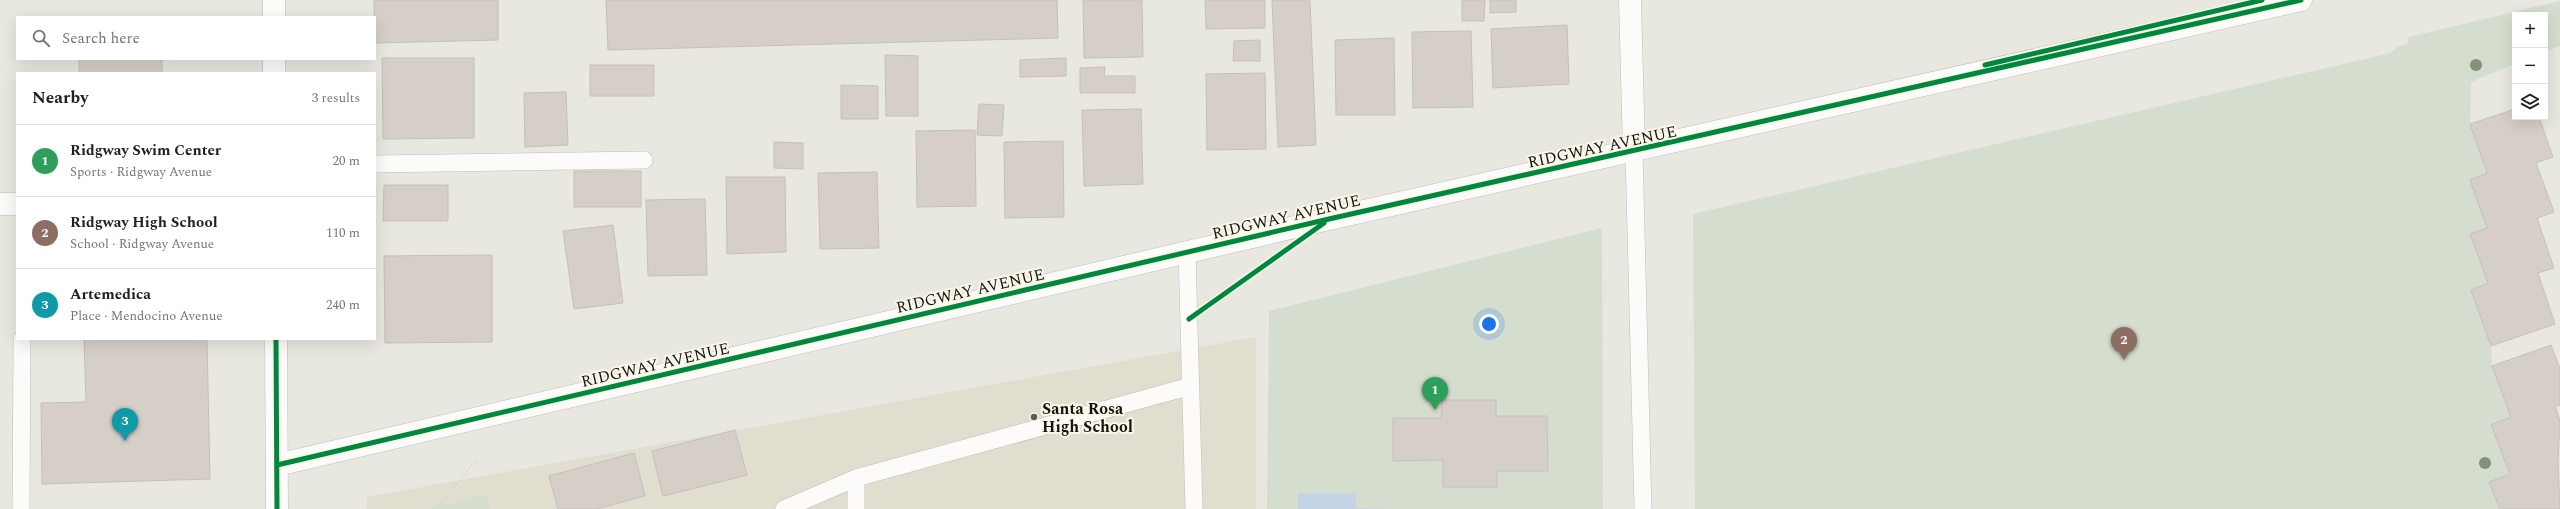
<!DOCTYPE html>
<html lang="en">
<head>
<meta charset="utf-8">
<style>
	:root { --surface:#fff; --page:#f6f6f6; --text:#202124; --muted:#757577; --line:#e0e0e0; --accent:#1a73e8 }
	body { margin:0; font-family:Spectral,serif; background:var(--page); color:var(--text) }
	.controls { position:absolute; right:12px; top:12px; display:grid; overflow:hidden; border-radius:0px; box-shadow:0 4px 16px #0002 }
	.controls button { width:36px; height:36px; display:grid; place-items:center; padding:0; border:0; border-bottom:1px solid var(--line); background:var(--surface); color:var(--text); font:20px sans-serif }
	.you { position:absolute; left:1489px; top:324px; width:14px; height:14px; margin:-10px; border:3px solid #fff; border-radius:50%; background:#1a73e8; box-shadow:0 0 0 6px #1a73e833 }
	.badge { display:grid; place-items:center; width:26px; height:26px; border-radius:50%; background:var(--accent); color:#fff; font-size:13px; font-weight:700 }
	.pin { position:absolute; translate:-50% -33px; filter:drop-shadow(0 1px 2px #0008) }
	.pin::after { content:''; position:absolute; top:21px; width:14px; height:12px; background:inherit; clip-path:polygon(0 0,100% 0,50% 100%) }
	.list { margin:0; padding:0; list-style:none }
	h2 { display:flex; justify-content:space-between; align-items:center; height:52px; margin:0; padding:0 16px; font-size:17px }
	h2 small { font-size:13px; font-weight:400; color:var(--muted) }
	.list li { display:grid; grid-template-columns:26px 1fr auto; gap:12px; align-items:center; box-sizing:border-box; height:72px; padding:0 16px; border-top:1px solid var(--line) }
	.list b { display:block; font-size:15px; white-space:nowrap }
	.list p { margin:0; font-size:13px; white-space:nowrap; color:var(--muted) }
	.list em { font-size:13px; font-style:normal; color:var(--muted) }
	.icon { flex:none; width:22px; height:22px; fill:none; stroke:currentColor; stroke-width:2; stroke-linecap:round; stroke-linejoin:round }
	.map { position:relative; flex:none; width:2560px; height:509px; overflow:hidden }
	.search { position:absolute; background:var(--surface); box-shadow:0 4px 16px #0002; left:16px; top:16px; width:360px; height:44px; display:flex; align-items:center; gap:10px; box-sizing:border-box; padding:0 14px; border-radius:0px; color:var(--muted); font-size:15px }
	.panel { position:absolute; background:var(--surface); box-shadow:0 4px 16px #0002; left:16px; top:72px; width:360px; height:268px; border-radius:0px }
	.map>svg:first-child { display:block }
	.built { fill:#e1decf }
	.green { fill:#d5dece }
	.water { fill:#c4d3e5 }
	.building { fill:#d5cfc8; stroke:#c3c0bc }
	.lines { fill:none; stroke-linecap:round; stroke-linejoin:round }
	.service-casing { stroke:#bfbeb8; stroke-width:18 }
	.minor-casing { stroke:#bfbeb8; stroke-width:23 }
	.secondary-casing { stroke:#bfbeb8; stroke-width:23 }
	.path { stroke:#d3d3d1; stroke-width:2.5; stroke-dasharray:1 3; stroke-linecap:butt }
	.service { stroke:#fcfbfa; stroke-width:17 }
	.minor { stroke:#fcfbfa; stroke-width:22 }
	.secondary { stroke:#fcfbfa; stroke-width:22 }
	.cycleway-casing { stroke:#f9f7e9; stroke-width:8 }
	.cycleway { stroke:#00873e; stroke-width:5 }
	.tree { fill:#829278 }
	.poi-dot { fill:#5e5d58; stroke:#f9f7e9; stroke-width:1.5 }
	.labels { text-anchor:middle; stroke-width:4; stroke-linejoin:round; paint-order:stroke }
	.street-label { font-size:16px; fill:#14130e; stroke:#f9f7e9 }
	.poi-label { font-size:16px; font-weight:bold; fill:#14130e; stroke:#f9f7e9; text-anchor:start }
</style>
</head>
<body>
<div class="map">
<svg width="2560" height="509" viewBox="0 0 2560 509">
	<rect width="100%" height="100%" fill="#e8e7e0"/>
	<path class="built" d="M1256,337V509H367V497Z"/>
	<path class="green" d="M2560,1V46L2545,52V15H2515V64L2471,82L2470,124L2487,173L2470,180L2487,228L2470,234L2488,283L2471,290L2491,346L2492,366L2511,417L2492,425L2510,474L2489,482L2500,509H1695L1693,214L2391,53L2397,47L2407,44L2409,37Z
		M1602,228L1603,509H1267L1269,311Z
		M487,494L490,509H427Z"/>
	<path class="water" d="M1298,493H1356V508L1392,509H1298Z"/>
	<path class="building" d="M374,0H498V40L375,43Z
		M606,0H1057L1058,38L608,50Z
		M1083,0H1142L1143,57L1084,58Z
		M1205,0H1265V28L1206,29Z
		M1272,0H1310L1316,145L1278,147Z
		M1462,0H1485L1484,21H1462Z
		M1490,0H1516V12L1490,13Z
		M1567,25L1569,84L1493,88L1491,29Z
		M1471,31L1473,107L1413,108L1412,32Z
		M1394,38L1395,115H1336L1335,40Z
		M1260,40V61H1233L1234,41Z
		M885,55L918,56V116H886Z
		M382,58H474V138L383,139Z
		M1066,58V76L1020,77V60Z
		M79,59H162V73H79Z
		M590,65H654V96H590Z
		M1105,67L1104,76H1135V93H1080V68Z
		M1265,73L1266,149L1207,150L1206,74Z
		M841,85L878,86V119H841Z
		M566,92L568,145L525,147L524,93Z
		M979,104L1004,105L1002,136L977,135Z
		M1141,109L1143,184L1084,186L1082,110Z
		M2515,109V117H2539L2553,157L2536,163L2554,212L2537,218L2554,268L2538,273L2555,324L2491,346L2471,290L2488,283L2470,234L2487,228L2470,180L2487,173L2470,124Z
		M975,130L976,206L917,207L916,131Z
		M1063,141L1064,217L1005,218L1004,142Z
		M774,142L803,143V169L774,168Z
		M574,171H641V207H574Z
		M877,172L879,248L820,249L818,173Z
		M726,177H785L786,252L727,254Z
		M384,185H448V221H383Z
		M705,199L707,275L648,276L646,200Z
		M613,225L623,303L574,309L563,231Z
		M492,255V342L385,343L384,256Z
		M84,339H207L210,479L42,484L41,403L86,402Z
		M2551,345L2560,369V405L2555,406L2560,421L2558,461L2560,509H2500L2489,482L2510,474L2491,425L2511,417L2492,366Z
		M1442,400H1496V416H1547L1548,471H1497V487H1443V460L1393,461V418H1441Z
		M735,430L747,475L663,496L652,451Z
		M634,453L645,496L596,509H558L549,476Z"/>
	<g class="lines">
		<defs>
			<path id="service" d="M1634,151L1643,509
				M375,164L644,160
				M1187,252L1194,509
				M21,509L22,339
				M784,509L856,478
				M856,509V478L1191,386"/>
			<path id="minor" d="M1630,0L1634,151
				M0,204H17
				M277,465L1329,219L2301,0"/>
			<path id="secondary" d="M274,0V17
				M274,59V73
				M276,339L277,509"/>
		</defs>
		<use href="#service" class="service-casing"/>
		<use href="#minor" class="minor-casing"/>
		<use href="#secondary" class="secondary-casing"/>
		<path class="path" d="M436,509L477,459"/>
		<use href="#service" class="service"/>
		<use href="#minor" class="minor"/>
		<use href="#secondary" class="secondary"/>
		<defs>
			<path id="cycleway" d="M1985,65L2262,0
				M1189,319L1324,223
				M276,339L277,509
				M277,465L1329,219L2301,0"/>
		</defs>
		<use href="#cycleway" class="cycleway-casing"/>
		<use href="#cycleway" class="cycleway"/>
	</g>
	<g class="tree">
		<circle cx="2476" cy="65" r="6"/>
		<circle cx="2485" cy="463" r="6"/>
	</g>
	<circle class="poi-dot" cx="1034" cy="417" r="4"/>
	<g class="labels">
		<g class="street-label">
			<text transform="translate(1602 146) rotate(-12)" y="6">RIDGWAY AVENUE</text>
			<text transform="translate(1286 216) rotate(-13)" y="6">RIDGWAY AVENUE</text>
			<text transform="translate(970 290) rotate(-13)" y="6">RIDGWAY AVENUE</text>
			<text transform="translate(655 364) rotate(-13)" y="6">RIDGWAY AVENUE</text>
		</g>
		<g class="poi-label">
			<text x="1042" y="414">Santa Rosa<tspan x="1042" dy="18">High School</tspan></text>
		</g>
	</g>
</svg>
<div class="controls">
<button>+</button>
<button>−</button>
<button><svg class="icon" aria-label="layers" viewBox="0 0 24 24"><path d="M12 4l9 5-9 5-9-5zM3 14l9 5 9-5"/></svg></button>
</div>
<div class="you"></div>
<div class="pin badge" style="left:1435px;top:410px;background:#2e9e5b">1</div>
<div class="pin badge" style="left:2124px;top:360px;background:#8d6e63">2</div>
<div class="pin badge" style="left:125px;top:441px;background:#0f9aa8">3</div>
<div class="search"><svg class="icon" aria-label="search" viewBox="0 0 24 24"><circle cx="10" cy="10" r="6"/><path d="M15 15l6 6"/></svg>Search here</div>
<section class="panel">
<h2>Nearby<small>3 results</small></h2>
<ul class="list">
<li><span class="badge" style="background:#2e9e5b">1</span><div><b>Ridgway Swim Center</b><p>Sports · Ridgway Avenue</p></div><em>20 m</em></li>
<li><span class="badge" style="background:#8d6e63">2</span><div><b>Ridgway High School</b><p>School · Ridgway Avenue</p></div><em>110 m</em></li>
<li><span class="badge" style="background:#0f9aa8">3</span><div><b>Artemedica</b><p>Place · Mendocino Avenue</p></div><em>240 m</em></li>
</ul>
</section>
</div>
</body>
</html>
